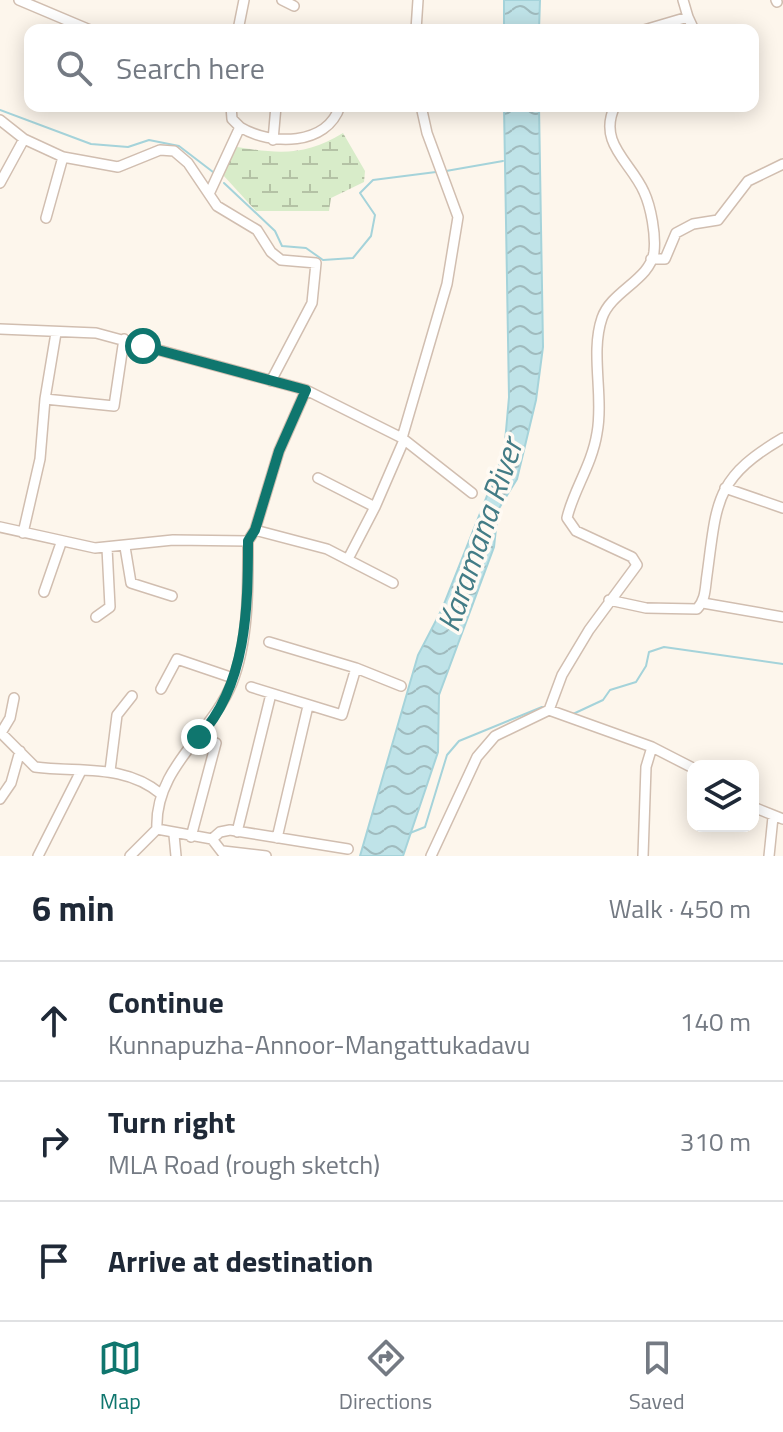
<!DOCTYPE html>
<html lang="en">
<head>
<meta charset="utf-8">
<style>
	:root { --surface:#fff; --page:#f2f2f3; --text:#1f2937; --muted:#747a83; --line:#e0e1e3; --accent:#0f766e }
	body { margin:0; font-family:"Titillium Web",sans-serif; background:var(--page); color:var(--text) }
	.controls { position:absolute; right:24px; bottom:24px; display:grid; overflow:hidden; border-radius:16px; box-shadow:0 4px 20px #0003 }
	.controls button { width:72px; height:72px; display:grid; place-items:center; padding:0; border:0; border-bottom:2px solid var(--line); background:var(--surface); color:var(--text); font:40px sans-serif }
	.stop { position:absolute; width:24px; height:24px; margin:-18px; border:6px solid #0f766e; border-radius:50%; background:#fff }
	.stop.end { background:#0f766e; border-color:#fff; box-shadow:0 2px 8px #0008 }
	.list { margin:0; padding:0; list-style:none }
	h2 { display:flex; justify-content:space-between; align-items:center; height:104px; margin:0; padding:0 32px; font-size:34px }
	h2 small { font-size:26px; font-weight:400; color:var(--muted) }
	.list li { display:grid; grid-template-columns:52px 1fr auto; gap:24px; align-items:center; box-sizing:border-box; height:120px; padding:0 32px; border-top:2px solid var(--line) }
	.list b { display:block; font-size:30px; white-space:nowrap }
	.list p { margin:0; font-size:26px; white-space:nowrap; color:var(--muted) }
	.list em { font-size:26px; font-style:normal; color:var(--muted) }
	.icon { flex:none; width:44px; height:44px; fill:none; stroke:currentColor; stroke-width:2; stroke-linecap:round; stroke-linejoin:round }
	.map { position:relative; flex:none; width:783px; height:856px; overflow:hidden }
	.search { position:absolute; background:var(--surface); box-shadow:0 4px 20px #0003; left:24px; right:24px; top:24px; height:88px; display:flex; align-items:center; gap:20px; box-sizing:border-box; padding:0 28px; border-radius:16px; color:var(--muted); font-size:30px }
	.sheet { height:464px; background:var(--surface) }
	nav { display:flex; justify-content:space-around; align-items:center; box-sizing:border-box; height:112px; border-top:2px solid var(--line); background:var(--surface); font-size:22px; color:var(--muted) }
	nav a { display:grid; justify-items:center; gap:4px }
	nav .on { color:var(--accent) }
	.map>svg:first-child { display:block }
	.wetland { fill:url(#wetland-marsh) }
	.water { fill:url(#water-waves); stroke:#a5d3da; stroke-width:2 }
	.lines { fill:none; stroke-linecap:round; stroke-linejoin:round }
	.stream { stroke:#a5d3da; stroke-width:2 }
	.minor-casing { stroke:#d1beb0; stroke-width:12 }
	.minor { stroke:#fff; stroke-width:9 }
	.route { stroke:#0f766e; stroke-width:10 }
	.labels { text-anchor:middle; stroke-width:7; stroke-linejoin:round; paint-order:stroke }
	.water-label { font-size:32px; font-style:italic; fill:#437c86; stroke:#fffaf3 }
</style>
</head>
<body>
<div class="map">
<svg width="783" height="856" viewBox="0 0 783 856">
	<defs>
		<pattern id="wetland-marsh" width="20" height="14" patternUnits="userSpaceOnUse" patternTransform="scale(2)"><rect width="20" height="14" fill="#d8ecc9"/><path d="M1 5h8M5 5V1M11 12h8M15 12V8" fill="none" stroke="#b4c2a5"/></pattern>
		<pattern id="water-waves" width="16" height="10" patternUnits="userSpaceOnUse" patternTransform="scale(2)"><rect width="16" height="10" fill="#bfe3e8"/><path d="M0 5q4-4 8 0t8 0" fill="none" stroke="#a0bbbe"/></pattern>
	</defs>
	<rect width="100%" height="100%" fill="#fdf6ec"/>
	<path class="wetland" d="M343,133L365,171L364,182L331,198L329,211H256L223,175L237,147C279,154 306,156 343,133Z"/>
	<path class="water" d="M504,0H540L539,30H504Z
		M504,106H539L543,347L536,400L517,479L498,510L494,547L439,695L438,752L403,856H360L418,655L442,609L504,453L509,397Z"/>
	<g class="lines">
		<path class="stream" d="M0,110L91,144L128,147L149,140L179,146L213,172
			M446,171L503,161
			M224,183L275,231L282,246L306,248L323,260L353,258L371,236L375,215L360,193L373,180L436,172
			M573,714L603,700L610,690L636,682L646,666L649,652L664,647L783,664
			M410,833L425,827L447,755L459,741L542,707"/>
		<defs>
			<path id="minor" d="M19,0L90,30
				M282,0L294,6
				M776,0L777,2
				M688,17L694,30
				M238,30L244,0
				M416,30L418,0
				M644,30L688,17L683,0
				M231,106L232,119L240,127
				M0,120L24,139L63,157L118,167L160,150L174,151L188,163L217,206L257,230L271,252L281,260L316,263L312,303L271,381
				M273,140L276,106
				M0,183L24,139
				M209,194L240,127C271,146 327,146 340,106
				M46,218L63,157
				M651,259H665L676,233L693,224L718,220L748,181L783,164
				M0,329L96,333L306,390L402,438L472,493
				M45,399L56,333
				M402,438L447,284L458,217L427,133L421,106
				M318,478L375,507L404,440
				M725,488L783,508
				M0,527L95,548L173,540L248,541
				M255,530L327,549L393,583
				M23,533L40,459L45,399L114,406L124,339
				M125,547L131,583L172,596
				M348,559L375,507
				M44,592L61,543
				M609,600L646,608L697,609C706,599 705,588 707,575C717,502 714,478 783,438
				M703,603L783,617
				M96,617L110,607L107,548
				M269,642L356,668L401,686
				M251,687L342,715L356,668
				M161,689L177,659L233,678
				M549,710L652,747L693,768
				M0,732L35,767C79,773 124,763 161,794
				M1,733L10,718L14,698
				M110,771L117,715L132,696
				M0,799L11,783L20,751
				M753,807L783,819
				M237,832L271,694
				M174,835L176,856
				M191,837L216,743
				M277,838L308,706
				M212,839L220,832L230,830L348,849
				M223,851L266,856
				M38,856L81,771
				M130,856L157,829
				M225,856L212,839L157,829C154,768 211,735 232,683C249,640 248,586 248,541L255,530L279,451L306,390
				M431,856L477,757L495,736L549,710L562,675L589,630L637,565L632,557L576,531L567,518C573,491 592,465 597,433C604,396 590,353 602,318C611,291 650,280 654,252C656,235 651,207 644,192C631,162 597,143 615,106
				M643,856L646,767L652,747
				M769,856L773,817"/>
		</defs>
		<use href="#minor" class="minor-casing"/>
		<use href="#minor" class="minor"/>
	</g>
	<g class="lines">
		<path class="route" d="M143,346L306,390L279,451L255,530L248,541C248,607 247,685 199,737"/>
	</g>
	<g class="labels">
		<g class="water-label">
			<text transform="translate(480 535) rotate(-71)" y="11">Karamana River</text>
		</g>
	</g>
</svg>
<div class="controls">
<button><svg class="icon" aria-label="layers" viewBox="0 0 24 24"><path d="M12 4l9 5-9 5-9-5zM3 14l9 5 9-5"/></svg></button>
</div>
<div class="stop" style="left:143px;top:346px"></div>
<div class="stop end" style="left:199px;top:737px"></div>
<div class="search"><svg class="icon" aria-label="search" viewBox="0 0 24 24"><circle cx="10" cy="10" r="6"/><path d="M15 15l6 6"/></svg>Search here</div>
</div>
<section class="sheet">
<h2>6 min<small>Walk · 450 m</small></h2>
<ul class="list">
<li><svg class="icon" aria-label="ahead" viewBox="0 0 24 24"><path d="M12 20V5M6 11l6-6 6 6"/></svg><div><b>Continue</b><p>Kunnapuzha-Annoor-Mangattukadavu</p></div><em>140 m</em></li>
<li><svg class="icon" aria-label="right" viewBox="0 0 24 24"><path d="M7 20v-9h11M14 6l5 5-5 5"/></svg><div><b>Turn right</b><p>MLA Road (rough sketch)</p></div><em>310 m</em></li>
<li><svg class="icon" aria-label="arrive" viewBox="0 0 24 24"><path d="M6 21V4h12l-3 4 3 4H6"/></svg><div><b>Arrive at destination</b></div></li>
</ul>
</section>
<nav>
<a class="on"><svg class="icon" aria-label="map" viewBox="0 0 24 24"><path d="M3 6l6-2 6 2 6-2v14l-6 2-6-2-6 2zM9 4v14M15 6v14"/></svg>Map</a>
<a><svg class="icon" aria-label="directions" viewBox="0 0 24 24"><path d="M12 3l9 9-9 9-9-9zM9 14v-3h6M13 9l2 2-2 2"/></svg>Directions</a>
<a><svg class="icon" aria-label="saved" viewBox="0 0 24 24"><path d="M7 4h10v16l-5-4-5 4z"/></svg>Saved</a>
</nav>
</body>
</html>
